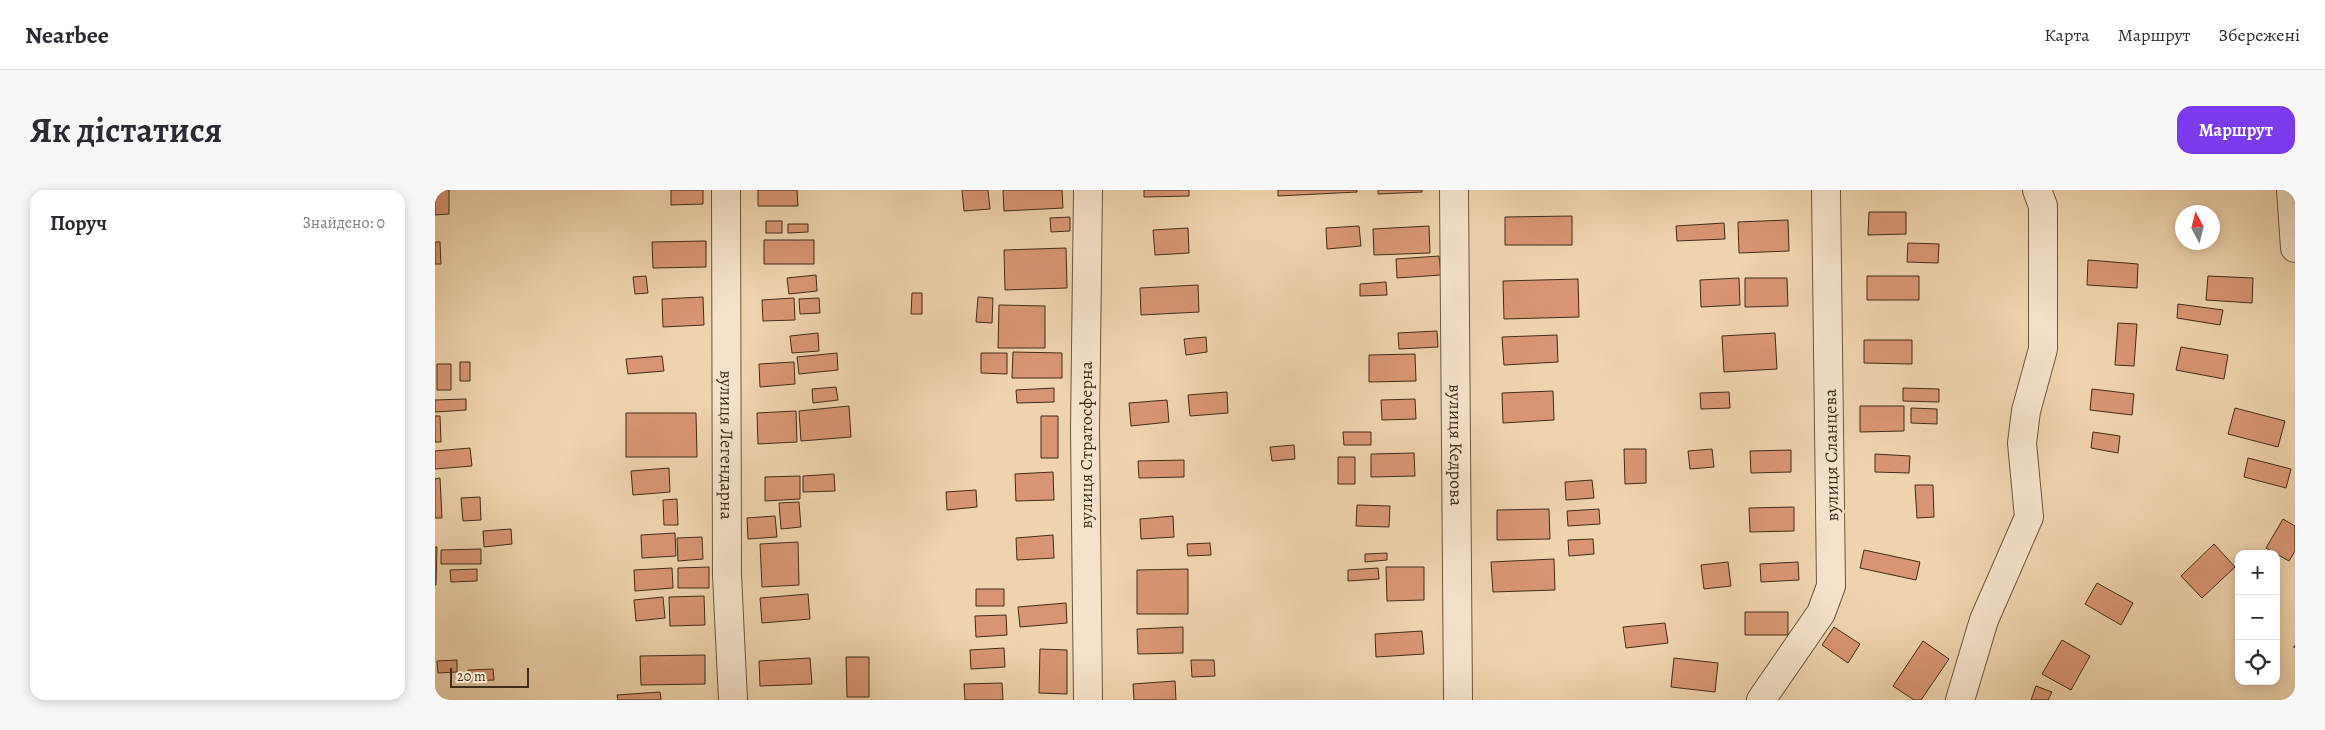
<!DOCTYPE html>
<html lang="uk">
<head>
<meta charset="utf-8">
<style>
	:root { --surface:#fff; --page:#f7f7f7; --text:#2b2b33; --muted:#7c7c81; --line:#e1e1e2; --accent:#7c3aed }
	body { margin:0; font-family:Alegreya,serif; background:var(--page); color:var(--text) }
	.controls { position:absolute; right:15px; bottom:15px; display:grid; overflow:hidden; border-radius:10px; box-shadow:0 2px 12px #0003 }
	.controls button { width:45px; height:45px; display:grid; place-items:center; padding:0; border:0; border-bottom:1px solid var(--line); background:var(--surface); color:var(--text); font:25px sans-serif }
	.compass { position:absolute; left:1740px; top:15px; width:45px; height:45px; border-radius:50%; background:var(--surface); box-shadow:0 2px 12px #0003; rotate:353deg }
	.scale { position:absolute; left:15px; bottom:12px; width:79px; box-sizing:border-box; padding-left:5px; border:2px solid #3f2d1b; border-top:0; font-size:14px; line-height:18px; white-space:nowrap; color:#3f2d1b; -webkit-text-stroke:4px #f5e2ca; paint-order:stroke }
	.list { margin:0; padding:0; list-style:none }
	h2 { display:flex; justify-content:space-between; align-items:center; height:65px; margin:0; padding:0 20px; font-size:21px }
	h2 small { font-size:16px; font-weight:400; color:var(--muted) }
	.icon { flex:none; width:28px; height:28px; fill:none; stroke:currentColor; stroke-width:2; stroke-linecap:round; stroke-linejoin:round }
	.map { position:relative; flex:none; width:1860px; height:510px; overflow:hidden; border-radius:15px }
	header { display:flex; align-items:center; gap:30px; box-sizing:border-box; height:70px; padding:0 25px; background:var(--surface); border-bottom:1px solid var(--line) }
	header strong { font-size:24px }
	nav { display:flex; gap:28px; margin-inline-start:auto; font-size:18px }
	.intro { display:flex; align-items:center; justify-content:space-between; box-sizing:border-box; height:120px; padding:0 30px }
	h1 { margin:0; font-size:35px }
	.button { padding:12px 22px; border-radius:15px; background:var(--accent); color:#fff; font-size:18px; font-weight:700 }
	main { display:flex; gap:30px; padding:0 30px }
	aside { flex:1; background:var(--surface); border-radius:15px; box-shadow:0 2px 12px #0003 }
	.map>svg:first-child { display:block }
	.building { fill:#d99573; stroke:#3f2d1b }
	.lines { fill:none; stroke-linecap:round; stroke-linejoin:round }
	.minor-casing { stroke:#6b5640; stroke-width:30 }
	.path { stroke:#3f2d1b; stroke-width:3; stroke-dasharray:4 2.5; stroke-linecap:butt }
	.minor { stroke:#f5e2ca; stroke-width:28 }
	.labels { text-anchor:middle; stroke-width:5; stroke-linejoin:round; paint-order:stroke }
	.street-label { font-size:18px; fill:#3f2d1b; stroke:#f5e2ca }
</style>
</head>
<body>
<header>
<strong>Nearbee</strong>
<nav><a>Карта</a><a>Маршрут</a><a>Збережені</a></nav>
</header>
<div class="intro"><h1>Як дістатися</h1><a class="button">Маршрут</a></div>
<main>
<aside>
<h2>Поруч<small>Знайдено: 0</small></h2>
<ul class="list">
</ul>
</aside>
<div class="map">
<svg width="1860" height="510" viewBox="0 0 1860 510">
	<rect width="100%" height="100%" fill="#efd3ad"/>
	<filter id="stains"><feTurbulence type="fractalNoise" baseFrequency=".004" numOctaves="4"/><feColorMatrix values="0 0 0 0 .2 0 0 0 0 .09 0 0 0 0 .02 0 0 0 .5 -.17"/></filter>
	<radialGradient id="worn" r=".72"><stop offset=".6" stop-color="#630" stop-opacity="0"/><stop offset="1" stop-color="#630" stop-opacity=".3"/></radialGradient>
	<path class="building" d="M0,0H14V24L0,25Z
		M236,0H268V14L236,15Z
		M323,0H362L363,16H323Z
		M527,0H553L555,19L529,21Z
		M568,0H627L628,18L569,21Z
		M709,0H754V6L709,7Z
		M843,0H922V2L843,6Z
		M943,0H987V2L943,4Z
		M1434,22H1471V44L1433,45Z
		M1137,26V55H1070V27Z
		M635,27V41L616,42L615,28Z
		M1353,30L1354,61L1304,63L1303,32Z
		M331,31H347V43H331Z
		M1289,33L1290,49L1242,51L1241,36Z
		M353,34H373V42L353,43Z
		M924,36L926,56L892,59L891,38Z
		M994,36L995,63L939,65L938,39Z
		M753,38L754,63L720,65L718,40Z
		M329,50H379V74H329Z
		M271,51V77L218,78L217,52Z
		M0,52H5L6,74H0Z
		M1473,53L1504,54L1503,73L1472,72Z
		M631,58L632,98L570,100L569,60Z
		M1004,66L1006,85L962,88L961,69Z
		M1653,70L1703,74L1702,98L1652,95Z
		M381,85L382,101L354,104L352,88Z
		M211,86L213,103L200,104L198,87Z
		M1432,86H1484V110H1432Z
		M1773,86L1818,88L1817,113L1771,110Z
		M1304,88L1305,115L1266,117L1265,90Z
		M1310,88H1352L1353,116L1310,117Z
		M1143,89L1144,127L1069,129L1068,91Z
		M951,92L952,105L925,106V94Z
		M763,95L764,122L706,125L705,98Z
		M477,103H487V124H476Z
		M268,107L269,135L228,137L227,109Z
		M543,107L558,108L557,133L541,132Z
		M359,108L360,130L328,131L327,110Z
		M384,108L385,123L365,124L364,109Z
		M1743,114L1788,120L1785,135L1742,128Z
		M564,115L610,116V158H563Z
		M1683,133L1702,134L1699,176L1680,175Z
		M1002,141L1003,157L964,159L963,143Z
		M383,143L384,161L357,163L355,146Z
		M1340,143L1342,179L1289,182L1287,146Z
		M1122,145L1123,172L1069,175L1067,147Z
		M771,147L772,162L751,165L749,149Z
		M1429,150H1477V174L1429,173Z
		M1746,157L1793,165L1789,189L1741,180Z
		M578,162L627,163V188H577Z
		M402,163L403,180L364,184L362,167Z
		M546,163H572V184L546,183Z
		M980,164L981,191L934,192V165Z
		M227,166L229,181L193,184L191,169Z
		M25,172H35V191H25Z
		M359,172L360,194L325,197L324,174Z
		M2,174H16V200H2Z
		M401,197L403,210L378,213L377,199Z
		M619,198V212L582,213L581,200Z
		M1468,198L1504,199V212L1468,211Z
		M1657,199L1699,204L1697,225L1655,220Z
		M1118,201L1119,230L1068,233L1067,203Z
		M792,202L793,223L755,226L753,205Z
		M1294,202L1295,218L1266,219L1265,203Z
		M31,209V220L0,222V210Z
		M980,209L981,229L947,230L946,210Z
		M732,210L734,232L696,236L694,213Z
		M414,216L416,247L366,251L364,221Z
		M1425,216H1469V241L1425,242Z
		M1476,218L1502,219V234L1476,233Z
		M1800,218L1850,231L1843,257L1793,244Z
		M361,221L362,252L323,254L322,223Z
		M191,223H261L262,267H191Z
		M0,226H5L6,252H0Z
		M606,226H623V268H606Z
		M908,242H936V255H909Z
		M1658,242L1685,246L1683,263L1656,258Z
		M859,255L860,269L837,271L835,257Z
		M35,258L37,276L0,279V261Z
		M1189,259H1211V293L1190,294Z
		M1277,259L1279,277L1255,279L1253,261Z
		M1356,260V282L1316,283L1315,261Z
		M979,263L980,286L936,287V264Z
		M1440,264L1475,266L1474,283L1440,282Z
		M903,267H920V294H903Z
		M1813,268L1856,279L1851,298L1809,287Z
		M749,270V287L704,288L703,271Z
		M234,278L235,302L198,305L196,281Z
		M618,282L619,310L581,311L580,284Z
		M399,284L400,301L368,302V286Z
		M365,286V309L330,311V287Z
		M5,288L7,328H0V289Z
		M1157,290L1159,308L1131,310L1130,292Z
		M1480,295H1498L1499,327L1482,328Z
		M541,300L542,317L512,320L511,302Z
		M45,307L46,330L28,331L26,308Z
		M242,309L243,335H229L228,310Z
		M364,312L366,337L346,339L344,313Z
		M922,315L955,316L954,337L921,336Z
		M1359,317V341L1315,342L1314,318Z
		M1114,319L1115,349L1062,350V320Z
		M1164,319L1165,334L1133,336L1132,321Z
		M340,326L342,347L313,349L312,328Z
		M738,326L739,347L706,349L705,329Z
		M1848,329L1860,336V361L1854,371L1831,358Z
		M76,339L77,354L49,357L48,341Z
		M240,343L241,366L207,368L206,345Z
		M618,345L619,368L582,370L581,348Z
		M267,347L268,369L243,371L242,348Z
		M1158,349L1159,364L1134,366L1133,350Z
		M363,352L364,395L327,397L325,354Z
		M775,353L776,365L753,366L752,354Z
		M1779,354L1800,377L1767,408L1746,386Z
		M0,357H2L1,395H0Z
		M46,359V374H6V360Z
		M1429,360L1485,372L1481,390L1425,378Z
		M952,363V370L930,372V364Z
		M1119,369L1120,400L1058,402L1056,372Z
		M1293,372L1296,396L1269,399L1266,375Z
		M1363,372L1364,390L1326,392L1325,374Z
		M274,377V398H243V378Z
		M951,377H989V410L952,411Z
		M237,378L238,398L200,401L199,380Z
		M943,378L944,389L913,391V380Z
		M42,379V391L16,392L15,380Z
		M753,379V424H702V380Z
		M1662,393L1698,413L1686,435L1650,414Z
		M541,399H569V416H541Z
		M373,404L375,429L327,433L325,408Z
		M269,406L270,435L235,436L234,407Z
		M228,407L230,428L201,431L199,410Z
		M631,413L632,433L585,437L583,417Z
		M1310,422H1353V445H1310Z
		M571,425L572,445L541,447L540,426Z
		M1230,433L1233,453L1191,458L1188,437Z
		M748,437V463L703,464L702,439Z
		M1399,437L1425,454L1413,473L1387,455Z
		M987,441L989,464L941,467L940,444Z
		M1627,450L1655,466L1636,500L1607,484Z
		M1488,451L1514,469L1486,510H1479L1458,496Z
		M569,458L570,477L536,479L535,460Z
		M605,459L632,460V504L604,503Z
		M270,465V494L206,495L205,466Z
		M411,467H434V507H412Z
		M375,468L377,494L325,496L324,471Z
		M1239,468L1283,473L1280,502L1236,497Z
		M22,470V482L3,483L2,471Z
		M756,470H779L780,486L757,487Z
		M58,479L59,490L33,491V480Z
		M740,491L741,510H699L698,494Z
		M567,493L568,510H530L529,494Z
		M1601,496L1617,502L1613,510H1596Z
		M225,502L226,510H183L182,505Z"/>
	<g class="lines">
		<defs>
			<g id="minor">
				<path id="s1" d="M291,0L292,385L298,510"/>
				<path id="s2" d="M1019,0L1023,510"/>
				<path d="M1856,0L1860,58"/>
				<path d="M653,510L650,240L653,0"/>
				<path d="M1326,510L1386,423L1396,396L1391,0"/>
				<path d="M1525,510L1549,430L1594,327L1587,253L1591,221L1608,159V16L1602,0"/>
			</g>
		</defs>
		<use href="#minor" class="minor-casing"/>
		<path class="path" d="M1859,456L1860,457"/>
		<use href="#minor" class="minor"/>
	</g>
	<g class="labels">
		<g class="street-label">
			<text dy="6" stroke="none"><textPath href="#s1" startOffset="255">вулиця Легендарна</textPath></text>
			<text transform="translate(651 255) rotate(-90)" y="6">вулиця Стратосферна</text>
			<text dy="6" stroke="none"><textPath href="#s2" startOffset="255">вулиця Кедрова</textPath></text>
			<text transform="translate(1396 265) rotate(-91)" y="6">вулиця Сланцева</text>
		</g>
	</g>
	<rect width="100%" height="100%" filter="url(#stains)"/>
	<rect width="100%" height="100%" fill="url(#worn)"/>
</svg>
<div class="controls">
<button>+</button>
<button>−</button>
<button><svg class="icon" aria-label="locate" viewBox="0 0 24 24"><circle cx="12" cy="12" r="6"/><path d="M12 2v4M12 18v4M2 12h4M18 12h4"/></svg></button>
</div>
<svg class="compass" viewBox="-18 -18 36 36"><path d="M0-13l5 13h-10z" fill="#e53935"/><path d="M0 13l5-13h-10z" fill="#7c7c81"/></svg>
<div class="scale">20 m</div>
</div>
</main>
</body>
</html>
